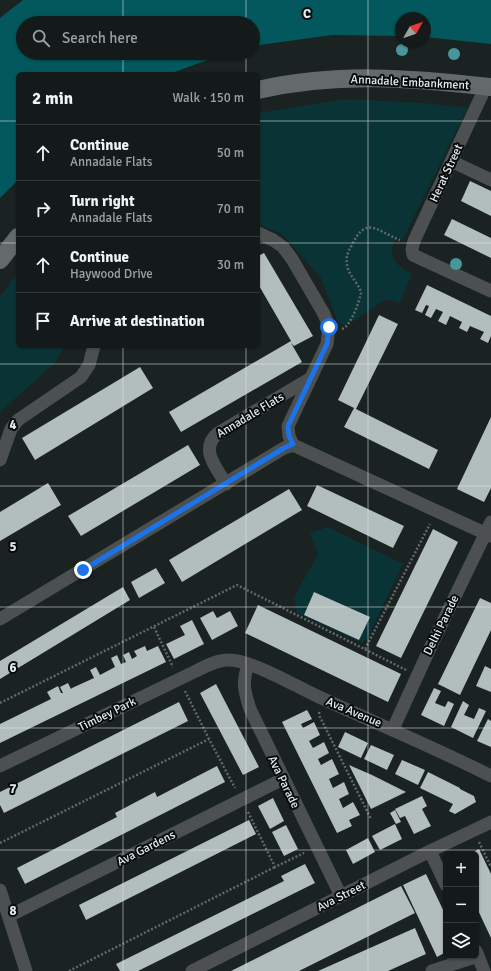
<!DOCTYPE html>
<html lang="en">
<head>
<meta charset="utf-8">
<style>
	:root { --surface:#141a1a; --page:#212727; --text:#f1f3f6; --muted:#9da1a2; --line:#333839 }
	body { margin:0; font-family:Signika,sans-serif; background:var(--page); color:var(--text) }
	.controls { position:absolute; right:12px; bottom:12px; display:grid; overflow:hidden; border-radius:6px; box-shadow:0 1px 3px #0004 }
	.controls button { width:36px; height:36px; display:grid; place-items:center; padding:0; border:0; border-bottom:1px solid var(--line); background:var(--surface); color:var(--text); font:20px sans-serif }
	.compass { position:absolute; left:395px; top:12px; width:36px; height:36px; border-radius:50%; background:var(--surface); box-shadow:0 1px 3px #0004; rotate:50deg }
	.stop { position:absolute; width:12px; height:12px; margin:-9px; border:3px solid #1a73e8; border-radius:50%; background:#fff }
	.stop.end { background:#1a73e8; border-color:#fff; box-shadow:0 1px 4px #0008 }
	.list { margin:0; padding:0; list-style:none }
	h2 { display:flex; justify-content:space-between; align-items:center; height:52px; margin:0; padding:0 16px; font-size:17px }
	h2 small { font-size:13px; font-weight:400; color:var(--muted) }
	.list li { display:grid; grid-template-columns:26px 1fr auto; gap:12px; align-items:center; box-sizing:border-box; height:56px; padding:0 16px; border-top:1px solid var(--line) }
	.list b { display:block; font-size:15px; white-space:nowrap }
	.list p { margin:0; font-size:13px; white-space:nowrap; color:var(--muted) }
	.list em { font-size:13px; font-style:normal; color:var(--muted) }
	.icon { flex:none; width:22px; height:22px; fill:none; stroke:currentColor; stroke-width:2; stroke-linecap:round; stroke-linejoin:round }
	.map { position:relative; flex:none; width:491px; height:971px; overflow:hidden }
	.search { position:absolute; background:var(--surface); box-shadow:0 1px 3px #0004; left:16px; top:16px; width:244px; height:44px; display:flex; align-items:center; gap:10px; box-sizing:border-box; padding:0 14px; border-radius:22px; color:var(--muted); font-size:15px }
	.panel { position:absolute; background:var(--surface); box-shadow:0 1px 3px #0004; left:16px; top:72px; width:244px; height:276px; border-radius:6px }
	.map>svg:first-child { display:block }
	.green { fill:#0a3335 }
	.water { fill:#02585c }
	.building { fill:#b2bdbd }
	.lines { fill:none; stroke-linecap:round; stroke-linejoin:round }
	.path { stroke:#626868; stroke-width:2.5; stroke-dasharray:2 2; stroke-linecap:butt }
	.street { stroke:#4c5050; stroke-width:13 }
	.secondary { stroke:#646a6b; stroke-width:18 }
	.tree { fill:#48969a }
	.route { stroke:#1a73e8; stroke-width:5 }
	.grid { fill:none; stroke:#e5eaea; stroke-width:1; stroke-opacity:0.55 }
	.labels { text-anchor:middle; stroke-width:4; stroke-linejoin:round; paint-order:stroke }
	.street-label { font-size:12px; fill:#e5eaea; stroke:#070b0b }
	.grid-label { font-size:13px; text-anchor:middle; font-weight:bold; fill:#e5eaea; stroke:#070b0b; stroke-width:4; stroke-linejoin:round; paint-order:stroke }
</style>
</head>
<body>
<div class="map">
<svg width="491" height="971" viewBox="0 0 491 971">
	<rect width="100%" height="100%" fill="#1a2222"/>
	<path class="green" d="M346,99L425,103L468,108L403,239L397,237C395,240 393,245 392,249C392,262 402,269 412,274L400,303L386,299L354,321L344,325L338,322L321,278L282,234L258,224V113Z
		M18,273V346H65L55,363L0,412V296Z
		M328,527L403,564L367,639L362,643L297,613L294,597L318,554L310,533Z"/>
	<path class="water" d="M23,0H491V44L425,37V18H401V36L332,35L253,46V23H23V53H227L169,74H18V180L0,198V18Z"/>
	<path class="building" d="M470,181L491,191V216L461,201Z
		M452,219L491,238V258L444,235Z
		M264,253L313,336L294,346L291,343L302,362L181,432L169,412L291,341L258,284V256Z
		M427,285L491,316V336L488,343L480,339L484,332L470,326L467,332L459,328L462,322L450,316L446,325L438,321L443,312L436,309L431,318L425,315L429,306L426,305L422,313L415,310Z
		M379,315L398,324L356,409L438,450L429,469L344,427L354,408L338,400Z
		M140,367L153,388L35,460L22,438Z
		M491,417V488L484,502L457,489Z
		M188,445L200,465L81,536L68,516Z
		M48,483L61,505L0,541V512Z
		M317,485L404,526L393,548L307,506Z
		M289,489L302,510L182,582L169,560Z
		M433,529L458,542L401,658L376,646Z
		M156,568L165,583L139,598L131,582Z
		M123,587L130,600L0,679V661Z
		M314,592L370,617L359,640L304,615Z
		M480,598L491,603V630L460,695L438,684Z
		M258,605L401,674L388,702L245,633Z
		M213,611L217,618L230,611L238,626L212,640L200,618Z
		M192,620L204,644L174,659L166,644L185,635L180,626Z
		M145,646L147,651L158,646L166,662L0,743V724L51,699L47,692L58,686L61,693H63L60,687L68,683L71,689L72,688L94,678L90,670L96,667L100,675L115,667L111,658L117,655L121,664L126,662L123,655L129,652L132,659L137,656L134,651Z
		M485,666L491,669V692L476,686Z
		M216,684L259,767L243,775L200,693Z
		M434,688L441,691L435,703L445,707L448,701L454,704L444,726L421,715Z
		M463,701L469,705L464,715L474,719L479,708L486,711L473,738L451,727Z
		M179,702L188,721L4,813L0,805V792Z
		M307,710L312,719L301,724L303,728L314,722L320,735L309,741L313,748L324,742L329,753L318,759L321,765L332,759L339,774L329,779L333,788L344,782L349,794L339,799L343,808L353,802L360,815L349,820L352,826L337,833L282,722Z
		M488,719L491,721V747L477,741Z
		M345,732L368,743L361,758L338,747Z
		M371,745L394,755L387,770L364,759Z
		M402,760L425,770L418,785L395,774Z
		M349,765L372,775L406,792L371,809Z
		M217,766L225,782L25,884L17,868L117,817L115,813L155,792L157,797Z
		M428,772L460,788V789L474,796L476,802L455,814L449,811L453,804L420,788Z
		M422,796L427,806L422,809L431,826L414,834L405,816L400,818L395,809Z
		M273,798L284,821L270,829L258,806Z
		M395,810L401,822L396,824L390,813Z
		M249,820L256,834L86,920L79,905Z
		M395,824L402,839L380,850L372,836Z
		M286,825L298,849L284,856L272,832Z
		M368,838L375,852L353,864L346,850Z
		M479,849L491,874V938L476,906V854H470Z
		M305,864L315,883L138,971H120L116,964L284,881L281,876Z
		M426,874L446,916V952L437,957L403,885Z
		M401,886L415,913L299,971H231Z
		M415,928L426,954L417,958L388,971H318Z"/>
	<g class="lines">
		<path class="path" d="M342,329C351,326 359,302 361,293C360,286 351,277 348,269C345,259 347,253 352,245C366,215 377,231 400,240
			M154,627L173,667
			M365,649L430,524
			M185,691L209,739
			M0,703L237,585L406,670
			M319,712L320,717L371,819
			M248,812L275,867L304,853
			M479,842L491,867
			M0,843L209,739L235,788
			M69,971L275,867"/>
		<path class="street" d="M486,86L414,241L412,249L413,255L491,291
			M451,161L491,180
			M293,445L491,536
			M0,460L11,429L18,420L81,377L89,365L94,346
			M226,484C216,467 199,449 218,433L311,378
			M0,619L284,448L293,445L289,436L288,426L327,344L329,327L324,314L292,259L283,247L273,240L258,233
			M248,664C242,684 244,690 250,709L341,896
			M393,729L430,648L491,522
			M0,766L196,671C206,666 217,660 228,660C250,659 295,686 317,696C375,723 434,747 491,776
			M430,851L446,885
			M0,890L26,971
			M9,916L283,779
			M476,951L484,971
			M192,971L430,851L491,822
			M432,971L478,956"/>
		<path class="secondary" d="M258,90C337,72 411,78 491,87
			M0,260L18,237"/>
	</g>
	<g class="tree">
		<circle cx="402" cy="50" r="6"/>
		<circle cx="454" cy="54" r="6"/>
		<circle cx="456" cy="264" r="6"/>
	</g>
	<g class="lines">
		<path class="route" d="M83,570L284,448L293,444L289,436L288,426L327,344L329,327"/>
	</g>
	<path class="grid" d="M123,0V23M246,0V23M368,0V971M123,53V74M246,53V74M0,121H18M258,121H491M0,243H18M258,243H491M123,346V971M246,346V971M0,364H491M0,486H491M0,607H491M0,728H491M0,850H491"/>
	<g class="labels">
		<g class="street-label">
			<text transform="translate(410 82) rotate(3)" y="4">Annadale Embankment</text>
			<text transform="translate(446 173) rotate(-65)" y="4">Herat Street</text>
			<text transform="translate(250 415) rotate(-31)" y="4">Annadale Flats</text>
			<text transform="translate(441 625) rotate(-64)" y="4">Delhi Parade</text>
			<text transform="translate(354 712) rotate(23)" y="4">Ava Avenue</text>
			<text transform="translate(107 714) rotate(-26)" y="4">Timbey Park</text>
			<text transform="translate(284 782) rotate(64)" y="4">Ava Parade</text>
			<text transform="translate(146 848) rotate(-27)" y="4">Ava Gardens</text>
			<text transform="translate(341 896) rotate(-27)" y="4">Ava Street</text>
		</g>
	</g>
	<g class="grid-label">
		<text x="307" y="18">C</text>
		<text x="13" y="429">4</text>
		<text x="13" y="551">5</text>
		<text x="13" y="672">6</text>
		<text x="13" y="793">7</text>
		<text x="13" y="915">8</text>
	</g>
</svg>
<div class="controls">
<button>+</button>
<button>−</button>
<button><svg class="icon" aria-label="layers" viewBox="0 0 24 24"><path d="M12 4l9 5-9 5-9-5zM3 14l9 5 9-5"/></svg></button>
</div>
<svg class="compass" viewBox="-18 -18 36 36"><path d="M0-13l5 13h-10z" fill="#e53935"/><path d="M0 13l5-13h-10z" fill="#9da1a2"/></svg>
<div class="stop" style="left:329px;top:327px"></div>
<div class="stop end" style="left:83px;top:570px"></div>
<div class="search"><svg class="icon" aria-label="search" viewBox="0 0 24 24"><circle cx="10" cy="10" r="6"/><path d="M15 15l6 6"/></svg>Search here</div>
<section class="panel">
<h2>2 min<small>Walk · 150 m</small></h2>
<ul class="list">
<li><svg class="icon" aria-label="ahead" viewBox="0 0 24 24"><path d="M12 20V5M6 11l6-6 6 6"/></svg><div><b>Continue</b><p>Annadale Flats</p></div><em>50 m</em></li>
<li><svg class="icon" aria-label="right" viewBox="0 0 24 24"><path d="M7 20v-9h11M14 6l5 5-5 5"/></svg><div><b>Turn right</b><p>Annadale Flats</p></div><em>70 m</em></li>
<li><svg class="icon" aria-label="ahead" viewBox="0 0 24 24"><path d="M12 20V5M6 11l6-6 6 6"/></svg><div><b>Continue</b><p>Haywood Drive</p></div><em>30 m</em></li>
<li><svg class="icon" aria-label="arrive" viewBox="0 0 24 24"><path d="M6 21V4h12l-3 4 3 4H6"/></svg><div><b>Arrive at destination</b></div></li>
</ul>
</section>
</div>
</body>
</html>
